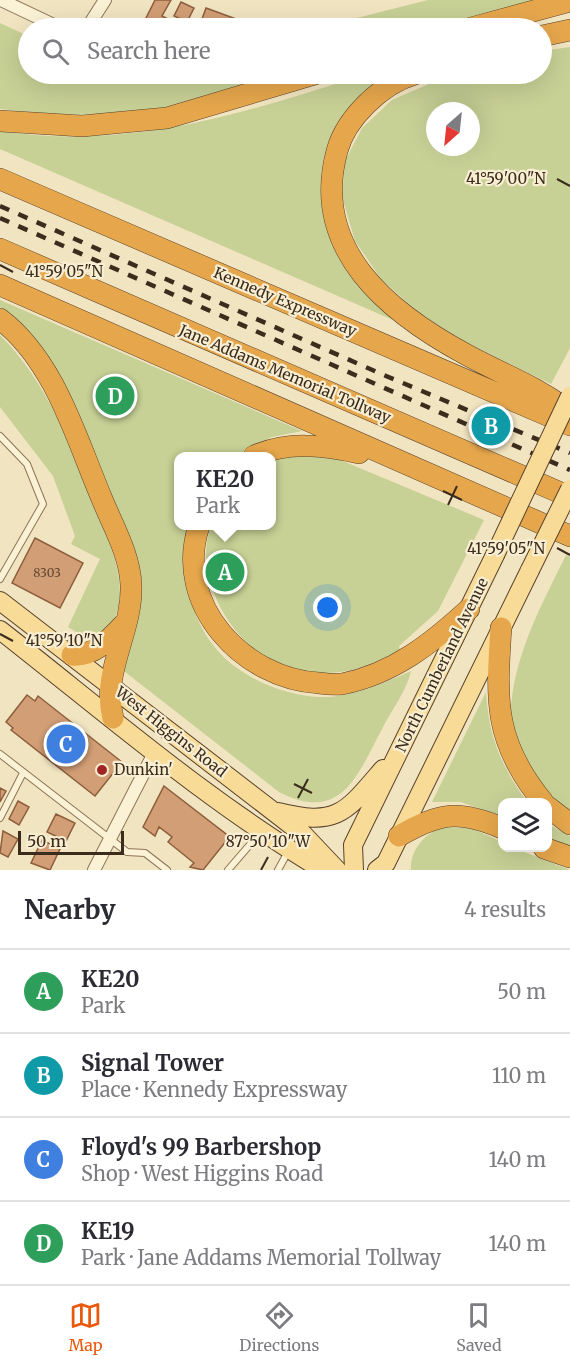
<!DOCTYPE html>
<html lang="en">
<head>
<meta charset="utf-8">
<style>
	:root { --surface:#fff; --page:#f2f2f3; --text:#2b2b33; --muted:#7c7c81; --line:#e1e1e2; --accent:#ea580c }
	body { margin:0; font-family:Merriweather,serif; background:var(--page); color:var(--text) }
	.controls { position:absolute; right:18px; bottom:18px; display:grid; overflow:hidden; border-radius:12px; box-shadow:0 6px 24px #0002 }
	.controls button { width:54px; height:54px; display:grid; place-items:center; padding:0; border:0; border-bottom:2px solid var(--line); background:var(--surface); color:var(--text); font:30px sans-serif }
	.compass { position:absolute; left:426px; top:102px; width:54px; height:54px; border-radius:50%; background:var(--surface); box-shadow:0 6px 24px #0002; rotate:207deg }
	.scale { position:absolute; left:18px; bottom:15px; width:106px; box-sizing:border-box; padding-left:6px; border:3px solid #3b2c1d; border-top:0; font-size:16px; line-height:21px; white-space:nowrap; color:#3b2c1d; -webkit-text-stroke:4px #f8eed2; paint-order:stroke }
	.you { position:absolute; left:328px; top:608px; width:21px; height:21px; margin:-15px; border:4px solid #fff; border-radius:50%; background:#1a73e8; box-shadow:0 0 0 9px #1a73e833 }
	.badge { display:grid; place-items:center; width:39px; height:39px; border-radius:50%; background:var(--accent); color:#fff; font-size:20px; font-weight:700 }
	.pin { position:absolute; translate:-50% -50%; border:3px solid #fff; box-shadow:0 2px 6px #0006 }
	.popup { position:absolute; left:174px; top:452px; width:102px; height:78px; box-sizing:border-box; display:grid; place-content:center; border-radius:12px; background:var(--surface); filter:drop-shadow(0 2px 4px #0005); font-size:20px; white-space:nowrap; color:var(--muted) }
	.popup b { font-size:22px; color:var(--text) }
	.popup::after { content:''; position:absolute; left:50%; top:100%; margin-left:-12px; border:12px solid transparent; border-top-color:var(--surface) }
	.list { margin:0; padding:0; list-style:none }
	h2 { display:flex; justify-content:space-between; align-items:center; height:78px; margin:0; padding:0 24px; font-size:26px }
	h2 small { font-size:20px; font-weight:400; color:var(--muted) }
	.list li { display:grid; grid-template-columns:39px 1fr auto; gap:18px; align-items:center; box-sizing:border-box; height:84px; padding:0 24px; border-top:2px solid var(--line) }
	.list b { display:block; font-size:22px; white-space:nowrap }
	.list p { margin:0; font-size:20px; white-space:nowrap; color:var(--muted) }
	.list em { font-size:20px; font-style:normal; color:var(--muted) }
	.icon { flex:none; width:33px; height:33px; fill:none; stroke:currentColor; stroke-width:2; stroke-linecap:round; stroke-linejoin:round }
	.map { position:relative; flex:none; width:570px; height:870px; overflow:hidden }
	.search { position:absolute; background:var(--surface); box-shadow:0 6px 24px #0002; left:18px; right:18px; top:18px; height:66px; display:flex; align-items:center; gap:15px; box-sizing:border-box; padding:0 21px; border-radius:33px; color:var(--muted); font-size:22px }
	.sheet { height:414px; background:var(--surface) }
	nav { display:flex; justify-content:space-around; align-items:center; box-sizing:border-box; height:84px; border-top:2px solid var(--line); background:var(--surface); font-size:16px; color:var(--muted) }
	nav a { display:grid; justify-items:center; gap:3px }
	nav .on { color:var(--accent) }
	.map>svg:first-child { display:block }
	.green { fill:#c7d095; fill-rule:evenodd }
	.building { fill:#d29e75; stroke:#8d5e3c; stroke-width:1.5 }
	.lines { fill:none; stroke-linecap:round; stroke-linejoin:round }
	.lane-casing { stroke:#8c7557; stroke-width:8 }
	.street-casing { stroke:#8c7557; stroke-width:14 }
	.primary-casing { stroke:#59422c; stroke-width:20 }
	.highway-casing { stroke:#59422c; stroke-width:22 }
	.lane { stroke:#fbf1d5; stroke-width:6 }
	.street { stroke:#fbf1d5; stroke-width:12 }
	.primary { stroke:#f7db97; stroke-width:18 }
	.highway { stroke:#e6a74c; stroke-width:21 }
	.rail { stroke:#3b2c1d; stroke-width:4.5; stroke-dasharray:10 10; stroke-linecap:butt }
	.primary-bridge-casing { stroke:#59422c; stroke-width:20; stroke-linecap:butt }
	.primary-bridge { stroke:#f7db97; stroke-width:18 }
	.ticks { fill:none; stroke:#3b2c1d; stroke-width:2 }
	.poi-dot { fill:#9f2623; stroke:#f8eed2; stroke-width:2 }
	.labels { text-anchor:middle; stroke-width:4.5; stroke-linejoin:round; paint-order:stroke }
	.number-label { font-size:12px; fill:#614833 }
	.street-label { font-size:15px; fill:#3b2c1d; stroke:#f8eed2 }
	.poi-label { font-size:15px; fill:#3b2c1d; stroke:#f8eed2; text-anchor:start }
	.ticks-label { font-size:15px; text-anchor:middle; fill:#3b2c1d; stroke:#f8eed2; stroke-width:4.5; stroke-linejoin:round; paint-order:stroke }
</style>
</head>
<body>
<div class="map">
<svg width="570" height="870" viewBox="0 0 570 870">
	<rect width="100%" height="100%" fill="#f1e4c1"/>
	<path class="green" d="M428,0H532L437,28H317Z
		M0,23L28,36V74H291C260,83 230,94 198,101C135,116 64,118 0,109Z
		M570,47V348L551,384L461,340L420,314L381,279L355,241L342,197L345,161L362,128L392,100L452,74H542V51ZM435,111H471V147H435Z
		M367,74H395C380,86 352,103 342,118C306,168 320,234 354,281C364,295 380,307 393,320L0,149V131C132,151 243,113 367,74Z
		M0,300L302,431L272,437L235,456H178V526H188C177,565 190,619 217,650C240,677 284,696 319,697C351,698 382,684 411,671C407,690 391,711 382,729C357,776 341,824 279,792L120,668L136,624L141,580L128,535L61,380L29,332L0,307Z
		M0,335C48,383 74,452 98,514C108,540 120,565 120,593C120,612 113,623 102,638L89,640L68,627L100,559L71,544L75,536L53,476L0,407Z
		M291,454L338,459L484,520L438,611L399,646L400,651C339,685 272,683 230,623C217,605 208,581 206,559C205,549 208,537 210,527L272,526V459Z
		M566,555L570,557V813C533,788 519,749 507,707L511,706C516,651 542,604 566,555Z
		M486,692C489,739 501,765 527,802H502V817L461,802H432Z
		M548,824L570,836V847L548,838Z
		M441,827L471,828L502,842V848H514L570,870H411C410,850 424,835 441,827Z"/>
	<path class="building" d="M155,0H171L162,16L170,20L166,28L142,26Z
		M181,2L194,8L187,22L174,16Z
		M206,8L236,19L233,28L199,27Z
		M35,538L83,563L60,608L12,583Z
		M27,695L35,701L38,696L122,762L95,796L11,730L13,728L6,722Z
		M164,786L226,834L227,840L203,870L190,867L194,863L168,842L172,837L159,827L155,836L143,827Z
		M0,788L6,791L0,802Z
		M18,801L29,807L19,825L9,819Z
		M56,814L75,823L66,841L47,832Z
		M3,831L18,839L8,857L0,853Z
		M42,840L60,849L50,870L31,863Z"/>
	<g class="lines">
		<defs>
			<path id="lane" d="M0,436L27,464L43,504L0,579
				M0,754L127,852L145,853L167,870
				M0,818L23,773
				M228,870L260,833
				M278,870L289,850"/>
			<path id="street" d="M1,0L60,28
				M87,28L105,0
				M94,870L155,751"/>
			<path id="primary" d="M0,601L304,835L337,870
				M0,630C105,712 208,802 323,870
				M278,812C338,827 346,812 383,769
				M354,870L353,845L495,555
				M377,870L386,863L530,570"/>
			<path id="highway" d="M471,28L570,1
				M542,36L570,30
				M415,74C381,84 346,118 337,151C310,250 389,313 467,355C504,375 536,386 570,412
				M0,121L82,126L167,118L315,74
				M0,179L570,425
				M0,249L570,497
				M0,285L570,536
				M0,319C55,361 76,438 102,499C113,526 130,555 131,585C133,631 101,672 113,718
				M254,456C289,441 322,445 359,453
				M199,526C173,604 243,679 319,683C326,684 334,685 342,684C393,674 432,643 469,609
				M501,628C496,702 494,742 543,802
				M72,655C94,657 111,638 125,623
				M548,807L570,824
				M399,836C440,812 459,810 502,828
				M544,848L570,857"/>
		</defs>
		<use href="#lane" class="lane-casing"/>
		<use href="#street" class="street-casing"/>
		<use href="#primary" class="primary-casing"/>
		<use href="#highway" class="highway-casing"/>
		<use href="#lane" class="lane"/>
		<use href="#street" class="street"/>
		<use href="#primary" class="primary"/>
		<use href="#highway" class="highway"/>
		<path class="rail" d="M0,206L386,376L570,453
			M0,218L570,470"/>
		<defs>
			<path id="primary-bridge" d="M495,555L570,396
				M530,570L570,489"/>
		</defs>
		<use href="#primary-bridge" class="primary-bridge-casing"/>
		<use href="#primary-bridge" class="primary-bridge"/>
	</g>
	<path class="ticks" d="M557,179L570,186M0,265L13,272M443,491L462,500M448,505L457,486M557,548L570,555M0,634L13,641M294,784L312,793M298,798L308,779M261,870L268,857"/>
	<circle class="poi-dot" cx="102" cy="770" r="6"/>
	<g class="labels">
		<g class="number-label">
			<text x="47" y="577">8303</text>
		</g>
		<g class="street-label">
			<text transform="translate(285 302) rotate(23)" y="5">Kennedy Expressway</text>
			<text transform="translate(285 374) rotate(23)" y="5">Jane Addams Memorial Tollway</text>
			<text transform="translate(442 665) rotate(-64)" y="5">North Cumberland Avenue</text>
			<text transform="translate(171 732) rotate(38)" y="5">West Higgins Road</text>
		</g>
		<g class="poi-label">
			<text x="114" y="775">Dunkin'</text>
		</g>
	</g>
	<g class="ticks-label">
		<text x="506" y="184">41°59'00"N</text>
		<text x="64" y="277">41°59'05"N</text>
		<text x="506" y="554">41°59'05"N</text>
		<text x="64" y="646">41°59'10"N</text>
		<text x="268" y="847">87°50'10"W</text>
	</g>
</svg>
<div class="controls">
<button><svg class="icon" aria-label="layers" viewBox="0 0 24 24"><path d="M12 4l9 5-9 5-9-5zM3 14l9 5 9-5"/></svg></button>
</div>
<svg class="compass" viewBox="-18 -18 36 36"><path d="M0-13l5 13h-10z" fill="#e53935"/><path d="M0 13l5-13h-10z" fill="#7c7c81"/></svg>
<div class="scale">50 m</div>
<div class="you"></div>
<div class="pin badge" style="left:225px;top:572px;background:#2e9e5b">A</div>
<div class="popup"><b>KE20</b>Park</div>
<div class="pin badge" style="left:491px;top:426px;background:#0f9aa8">B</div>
<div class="pin badge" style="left:66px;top:744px;background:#3f7fe0">C</div>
<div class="pin badge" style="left:115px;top:396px;background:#2e9e5b">D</div>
<div class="search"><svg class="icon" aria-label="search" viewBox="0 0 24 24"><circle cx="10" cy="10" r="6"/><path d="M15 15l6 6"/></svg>Search here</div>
</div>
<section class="sheet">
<h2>Nearby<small>4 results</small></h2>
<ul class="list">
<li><span class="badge" style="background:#2e9e5b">A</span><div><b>KE20</b><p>Park</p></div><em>50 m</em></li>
<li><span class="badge" style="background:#0f9aa8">B</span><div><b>Signal Tower</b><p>Place · Kennedy Expressway</p></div><em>110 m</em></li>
<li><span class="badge" style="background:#3f7fe0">C</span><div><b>Floyd's 99 Barbershop</b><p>Shop · West Higgins Road</p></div><em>140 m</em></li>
<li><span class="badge" style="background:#2e9e5b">D</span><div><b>KE19</b><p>Park · Jane Addams Memorial Tollway</p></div><em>140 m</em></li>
</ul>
</section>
<nav>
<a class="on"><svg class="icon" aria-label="map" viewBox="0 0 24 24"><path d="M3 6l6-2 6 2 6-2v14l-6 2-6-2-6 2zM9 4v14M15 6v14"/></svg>Map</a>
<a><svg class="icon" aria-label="directions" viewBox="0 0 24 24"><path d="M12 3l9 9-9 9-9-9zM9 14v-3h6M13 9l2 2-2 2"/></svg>Directions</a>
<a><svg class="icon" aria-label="saved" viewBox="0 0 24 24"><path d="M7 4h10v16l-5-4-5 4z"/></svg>Saved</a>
</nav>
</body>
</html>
